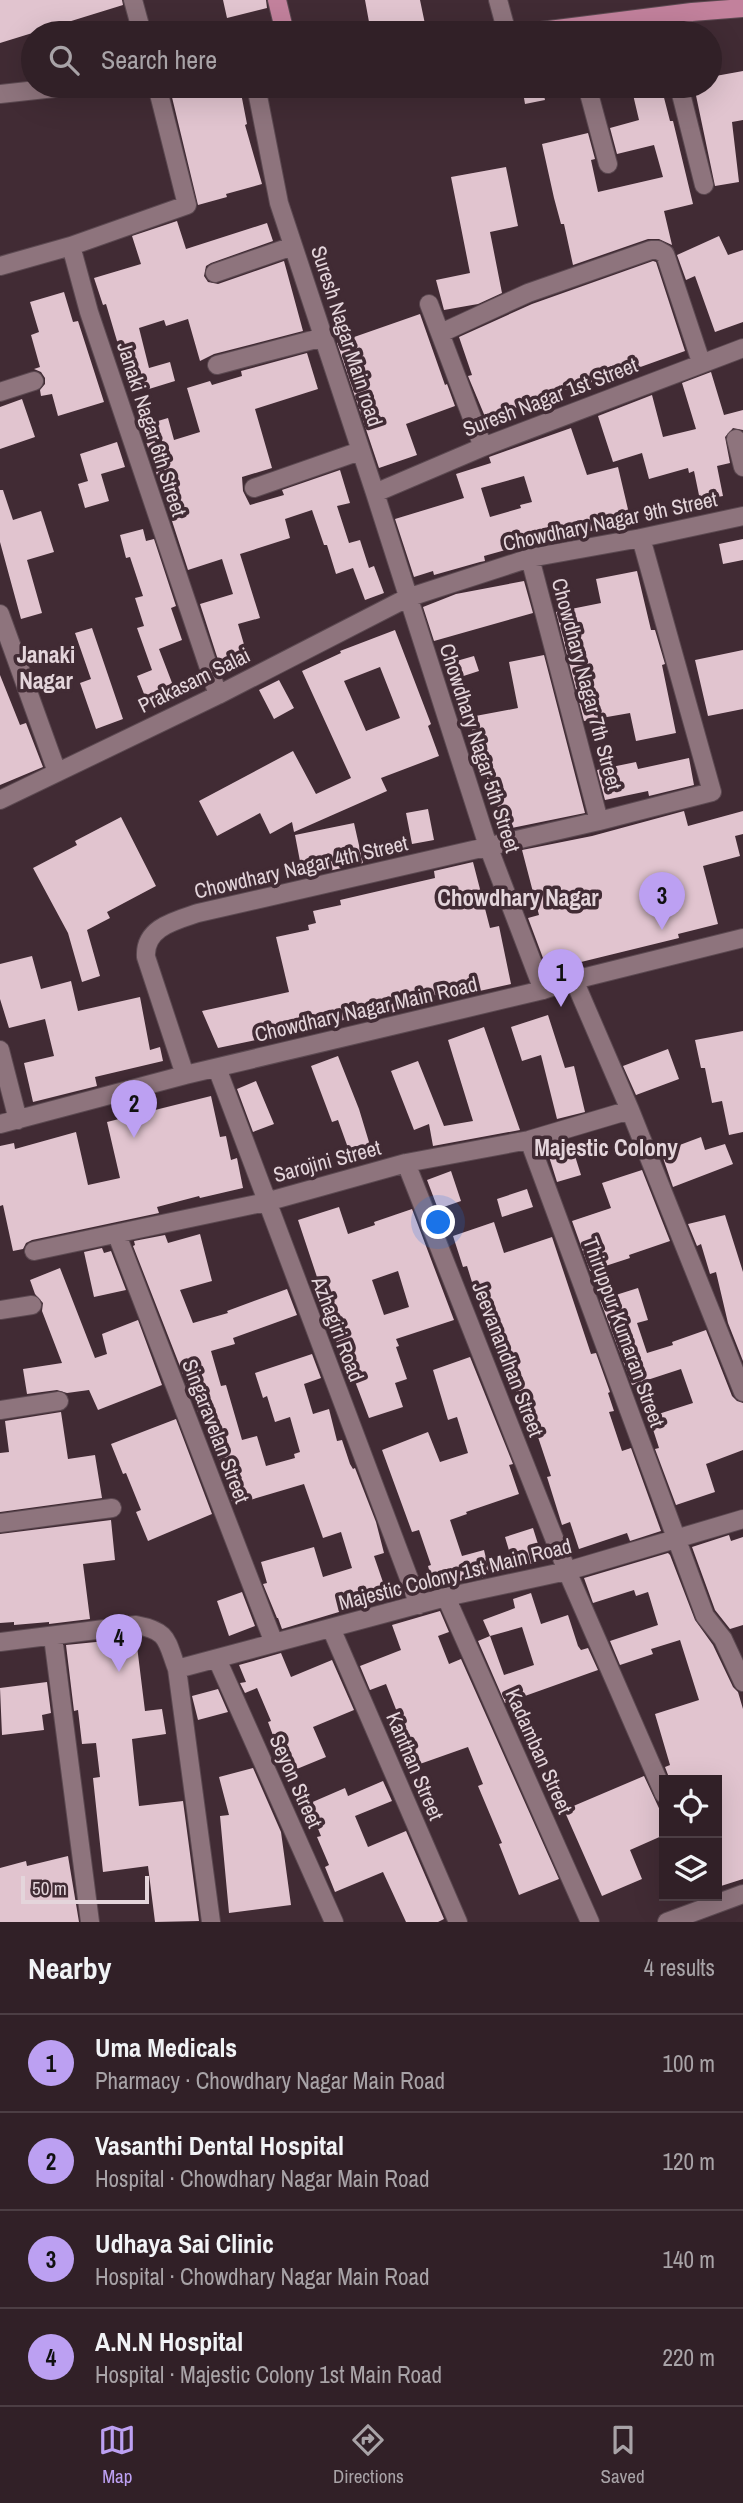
<!DOCTYPE html>
<meta charset="utf-8">
<style>
body{margin:0;font-family:"Archivo Narrow",sans-serif;background:#3d2d33;color:#f1f3f6}
.controls{position:absolute;right:21px;bottom:21px;display:grid;overflow:hidden;border-radius:0px;box-shadow:0 7px 28px #0002}
.controls button{width:63px;height:63px;display:grid;place-items:center;padding:0;border:0;border-bottom:2px solid #4c3e44;background:#312027;color:#f1f3f6;font:35px sans-serif}
.scale{position:absolute;left:21px;bottom:18px;width:128px;box-sizing:border-box;padding-left:7px;border:4px solid #e4d5db;border-top:0;font-size:19px;line-height:24px;white-space:nowrap;color:#e4d5db;-webkit-text-stroke:5px #412b34;paint-order:stroke}
.you{position:absolute;left:439px;top:1223px;width:24px;height:24px;margin:-18px;border:5px solid #fff;border-radius:50%;background:#1a73e8;box-shadow:0 0 0 10px #1a73e833}
.badge{display:grid;place-items:center;width:46px;height:46px;border-radius:50%;background:#bca0f2;color:#111;font-size:23px;font-weight:700}
.pin{position:absolute;translate:-50% -58px;filter:drop-shadow(0 2px 4px #0008)}
.pin::after{content:'';position:absolute;top:37px;width:24px;height:21px;background:inherit;clip-path:polygon(0 0,100% 0,50% 100%)}
.list{margin:0;padding:0;list-style:none}
h2{display:flex;justify-content:space-between;align-items:center;height:91px;margin:0;padding:0 28px;font-size:30px}
h2 small{font-size:23px;font-weight:400;color:#a8a3a7}
.list li{display:grid;grid-template-columns:46px 1fr auto;gap:21px;align-items:center;box-sizing:border-box;height:98px;padding:0 28px;border-top:2px solid #4c3e44}
.list b{display:block;font-size:26px;white-space:nowrap}
.list p{margin:0;font-size:23px;white-space:nowrap;color:#a8a3a7}
.list em{font-size:23px;font-style:normal;color:#a8a3a7}
.icon{flex:none;width:38px;height:38px;fill:none;stroke:currentColor;stroke-width:2;stroke-linecap:round;stroke-linejoin:round}
.map{position:relative;flex:none;width:743px;height:1922px;overflow:hidden}
.search{position:absolute;background:#312027;box-shadow:0 7px 28px #0002;left:21px;right:21px;top:21px;height:77px;display:flex;align-items:center;gap:18px;box-sizing:border-box;padding:0 24px;border-radius:38px;color:#a8a3a7;font-size:26px}
.sheet{height:483px;background:#312027}
nav{display:flex;justify-content:space-around;align-items:center;box-sizing:border-box;height:98px;border-top:2px solid #4c3e44;background:#312027;font-size:19px;color:#a8a3a7}
nav a{display:grid;justify-items:center;gap:4px}
nav .on{color:#bca0f2}
.map>svg:first-child{display:block}
.building{fill:#e1c4cf;fill-rule:evenodd}
.lines{fill:none;stroke-linecap:round;stroke-linejoin:round}
.minor-casing{stroke:#5c4951;stroke-width:20}
.major-casing{stroke:#5c4951;stroke-width:20}
.minor{stroke:#8e747d;stroke-width:18}
.major{stroke:#c2819c;stroke-width:18}
.labels{text-anchor:middle;dominant-baseline:central;stroke-width:7;stroke-linejoin:round;paint-order:stroke}
.street-label{font-size:21px;fill:#e4d5db;stroke:#412b34}
.neighbourhood-label{font-size:23px;font-weight:bold;fill:#e4d5db;stroke:#412b34}
</style>
<div class="map">
<svg width="743" height="1922" viewBox="0 0 743 1922">
<rect width="100%" height="100%" fill="#412b34"/>
<!-- building -->
<path class="building" d="M0,0H122L123,5L0,43Z
M223,0H266L267,8L227,18Z
M365,0H420L425,24L371,33Z
M743,71V120L732,122L739,182L715,186L694,86H710V77Z
M190,86H202L204,95L240,88L247,124L245,125L262,184L226,194L227,197L198,205L170,89Z
M522,86H542L545,100L525,104Z
M631,86H661L670,121H673L693,204L664,211L672,245L659,239H648L573,265L564,224H561L554,198L542,144L588,133L595,159L591,160L598,192L663,177L654,145L617,154L610,128L639,120Z
M506,167L518,226L490,232L502,293L478,304L444,310L436,280L470,273L451,177Z
M177,221L186,249L267,223L273,241L211,263L206,266L204,276L208,282L218,284L284,261L303,331L214,354L200,361L188,319L166,326L164,320L139,328L149,368L170,362L175,381L136,393L128,367L125,368L106,304L103,305L94,278L141,264L132,236Z
M719,236L728,255L743,250V322L715,332L695,276L686,280L677,255Z
M653,261L656,262L685,351L593,384L592,382L564,390L486,419L468,376L472,375L459,337L532,304Z
M64,292L73,322L78,321L104,402L58,416L52,394L41,396L40,390L45,384V378L41,372L34,369L40,367L31,335L39,332L30,302Z
M420,314L445,385L447,384L455,406L406,424L417,455L379,468L337,343Z
M307,353L318,389L255,409L272,468L242,477L243,491L250,505L284,495L282,490L340,470L350,503L337,506L349,543L360,540L369,568L374,566L384,593L365,600L353,568L336,574L327,545H324L312,510L285,519L290,538L240,554L260,618L238,624L248,658L220,666L200,604L233,594L222,559L188,570L141,426L168,418L174,440L200,432L187,388L210,381L212,385L242,376L241,371Z
M711,372L724,415L743,410V430L733,428L725,437L730,463L717,466L723,496L700,500L694,471L689,473L688,468L649,479L642,453L613,462L598,416L652,395L663,437L696,429L682,383Z
M22,399L35,437L0,449V407Z
M571,428L587,475L618,467L631,522L559,538L560,541L531,546L530,543L484,556L485,561L480,562L434,575L433,571L414,577L395,519L464,498L456,474L491,463L489,457ZM524,476L532,502L520,505L521,508L490,517L481,488Z
M117,442L125,467L101,474L109,501L85,508L78,484L88,481L80,454Z
M0,490H3L13,520L41,511L54,552L27,560L42,613L21,619L0,542Z
M143,529L146,541L154,539L176,606L171,608L182,640L159,649L174,688L146,699L137,676L152,670L137,628L144,626L135,598L143,596L130,557L126,558L120,535Z
M743,539V560L723,564L719,544Z
M637,571L651,630H655L665,664L662,665L676,733L636,741L630,713L584,721L556,612L601,603L596,579Z
M524,581L533,613L434,641L423,607L456,594Z
M92,628L123,719L96,729L80,683L91,679L75,633Z
M395,630L431,724L428,726L439,756L381,778L387,791L294,832L292,822L270,834L260,813L217,836L199,801L293,751L316,794L351,778L302,671L341,653L340,651ZM380,667L400,718L366,731L344,681Z
M743,650V709L708,716L695,660Z
M544,655L585,813L502,830L493,788L489,789L482,751L476,752L470,717L518,708L509,662Z
M474,656L479,671L451,680L446,664Z
M0,675L20,725L26,723L43,767L0,785Z
M279,680L294,708L274,719L259,690Z
M689,758L694,785L649,796L648,791L605,800L597,770L636,762L638,769Z
M428,809L434,840L412,844L406,813Z
M684,811L688,826L743,811V834L735,836L740,856L703,866L718,924L678,934L679,938L581,962L582,965L549,974L528,918L539,915L522,850L592,836Z
M121,817L156,886L107,912L110,918L87,930L100,976L82,982L68,933L33,868L77,845L75,841Z
M354,823L363,863L303,877L295,835Z
M473,862L490,928L499,926L511,984L475,992V989L437,997L436,995L397,1005L399,1011L368,1018L367,1014L332,1023L333,1025L315,1029L314,1026L298,1029L297,1027L289,1029L288,1027L255,1034L256,1040L218,1048L202,1011L289,992L276,937L309,930L308,925L316,923L313,911L341,905L340,900L435,878L434,871Z
M32,956L41,989L71,981L78,1011L140,997L150,1050L160,1047L163,1061L95,1077L97,1086L33,1102L24,1063L54,1056L45,1019L9,1028L0,999V964Z
M548,1015L565,1068L574,1066L585,1112L557,1119L541,1055L522,1061L511,1027Z
M484,1027L520,1130L433,1146L429,1124L414,1130L391,1071L418,1061L444,1126L473,1121L448,1040Z
M743,1031V1132L729,1135L722,1101L712,1103L705,1068H701L695,1040Z
M668,1049L679,1079L636,1095L623,1066Z
M338,1056L359,1109L372,1152L352,1159L338,1120L332,1122L311,1066Z
M256,1081L274,1124L253,1132L237,1089Z
M211,1096L220,1137L226,1136L231,1160L237,1158L243,1188L200,1198L199,1196L157,1207L159,1213L32,1240L26,1243L23,1249L13,1251L3,1205L0,1206V1146L14,1143L15,1149L76,1132L88,1185L120,1178L107,1122Z
M701,1137L705,1150L725,1144L733,1164L673,1187L661,1152Z
M570,1140L581,1175L557,1182L546,1147Z
M642,1170L670,1241L629,1255L630,1258L590,1271L572,1221L611,1208L602,1183Z
M451,1171L461,1201L438,1209L427,1180Z
M527,1189L533,1207L502,1217L497,1199Z
M339,1207L348,1234L375,1225L374,1222L412,1209L454,1320L396,1339L399,1346L396,1347L407,1379L395,1383L403,1407L369,1418L348,1363L343,1364L316,1274L298,1220ZM398,1271L409,1307L384,1315L372,1280Z
M725,1215L743,1272V1361L728,1323L716,1272L710,1274L701,1244L697,1246L688,1224Z
M494,1222L504,1253L552,1237L591,1354L596,1353L610,1392L608,1393L614,1411L609,1412L622,1451L631,1448L661,1531L630,1541L627,1533L579,1549L570,1522L562,1525L547,1477L551,1476L538,1437L531,1439L493,1316L489,1317L481,1293L476,1295L467,1266L463,1267L453,1236Z
M200,1234L212,1281L180,1290L193,1323L228,1313L227,1311L287,1289L297,1315L233,1338L235,1344L211,1351L221,1386L226,1385L242,1440L257,1436L266,1466L295,1458L294,1454L300,1452L290,1417L275,1422L267,1396L263,1398L255,1373L312,1354L321,1378L304,1384L313,1414L329,1409L337,1441L342,1440L350,1464L353,1469L355,1468L376,1522L384,1553L374,1556L386,1591L357,1600L359,1606L282,1629L278,1618H277L263,1584L267,1583L261,1562L314,1547L323,1577L352,1568L341,1532L323,1538L304,1484L233,1505L206,1413L199,1415L133,1246L135,1245L134,1241L165,1235L168,1243Z
M102,1248L104,1253L111,1251L126,1290L94,1297L84,1252Z
M60,1268L95,1358L107,1354L102,1334L138,1320L162,1385L98,1410L89,1390L67,1393L57,1390L27,1394L23,1369L62,1363L42,1311L43,1303L35,1294L30,1280Z
M638,1288L648,1320L637,1323L647,1353L673,1345L672,1342L706,1330L732,1396L737,1401L743,1403V1450L706,1464L715,1492L676,1505L655,1449L659,1448L649,1417L693,1403L681,1369L632,1385L600,1300Z
M470,1357L513,1464L509,1465L519,1494L466,1512L467,1514L450,1520L462,1556L484,1550L489,1571L486,1572L487,1577L470,1580V1578L434,1588L428,1566L431,1565L419,1530L412,1532L382,1450L428,1432L440,1462L468,1453L457,1417L448,1420L433,1370Z
M61,1412L68,1459L95,1455L102,1498L0,1512V1453L9,1452L5,1421Z
M176,1419L212,1514L148,1541L136,1512L141,1510L126,1473L123,1474L111,1444Z
M111,1520L115,1560L83,1564L90,1619L49,1624V1622L14,1625V1622L0,1623V1534Z
M533,1528L543,1560L530,1564L528,1558L521,1560L518,1554L511,1557L505,1537Z
M729,1535L731,1541L743,1537V1625L730,1629L715,1610L692,1547Z
M668,1553L670,1555L695,1620L713,1645L733,1687L738,1692L743,1709V1879L721,1886L717,1872V1780H670L665,1767L670,1765L655,1714L699,1700L680,1640L651,1649L653,1654L620,1665L610,1641L658,1625L648,1592L636,1596L634,1590L593,1603L584,1578Z
M242,1592L255,1626L229,1636L217,1601Z
M531,1593L541,1624L568,1615L578,1646L581,1650L588,1648L598,1670L505,1703L478,1641L490,1636L483,1620L515,1608L513,1599ZM522,1627L534,1665L504,1675L490,1636Z
M440,1611L449,1632L438,1636L449,1664L461,1659L559,1879L519,1895L499,1844L502,1843L478,1786L483,1784L468,1747L417,1765L407,1739L403,1740L394,1713L397,1712L386,1684L370,1690L360,1666L401,1650L392,1625Z
M136,1638L145,1711L162,1709L166,1734L132,1739L139,1806L183,1801L199,1921L155,1922L148,1866L103,1872L93,1778L100,1777L96,1743L82,1744L78,1710L74,1711L66,1645Z
M281,1653L291,1677L332,1660L354,1710L313,1727L326,1757L287,1773L268,1722L271,1721L257,1688L245,1693L240,1683L246,1682L239,1665Z
M47,1682L51,1713L42,1715L44,1730L2,1735L0,1688Z
M218,1689L228,1712L198,1720L192,1696Z
M253,1768L281,1832L291,1905L229,1913L220,1816L229,1815L219,1777Z
M644,1776L664,1819V1835L630,1850L642,1879L602,1896L564,1810Z
M383,1781L392,1801L355,1816L368,1847L406,1831L444,1919L438,1922H406L383,1872L335,1892L325,1867L329,1865L317,1837L321,1836L308,1804L345,1788L348,1796Z
M68,1856L79,1922H0V1868L26,1861L27,1866Z"/>
<g class="lines">
<!-- minor casing -->
<g class="minor-casing">
<path id="minor" d="M133,0L142,33
M498,0L507,33
M661,17L665,33
M256,86L279,203L375,493L488,846L543,990
M587,86L608,164
M679,86L704,185
M0,94L73,86
M71,246L187,205L157,86
M0,266L71,246L89,312L218,695
M215,273L293,246
M429,304L483,447
M441,333L528,293L651,250H658L665,254L701,362
M217,365L324,337
M0,392L34,381
M736,439L743,467
M254,488L360,451
M375,493L483,447L743,348
M530,558L599,821
M0,614L57,772
M0,800L218,695L407,598L530,558L641,538L743,516
M574,980L630,1110L743,1392
M0,1050L18,1120
M217,1068L419,1605
M185,1075L146,957C144,928 174,921 198,913L599,821L712,792L641,538
M0,1124L185,1075L543,990L574,980L743,938
M529,1140L705,1616L723,1639L743,1682
M406,1163L567,1571L664,1794
M117,1235L274,1643
M34,1251L266,1202L406,1163L529,1140L630,1110
M0,1310L32,1305
M0,1410L59,1401
M0,1523L112,1508
M446,1597L590,1922
M331,1628L458,1922
M53,1637L90,1922
M0,1642L136,1625C169,1631 166,1640 177,1669L211,1922
M217,1659L334,1922
M177,1669L446,1597L567,1571L743,1519
M667,1922L743,1894"/>
</g>
<!-- major casing -->
<g class="major-casing">
<path id="major" d="M277,0L285,33
M525,33L692,12L743,8"/>
</g>
<!-- minor -->
<use href="#minor" class="minor"/>
<!-- major -->
<use href="#major" class="major"/>
</g>
<g class="labels">
<!-- street labels -->
<g class="street-label">
<text transform="translate(347 336) rotate(72)">Suresh Nagar Main road</text>
<text transform="translate(550 397) rotate(-21)">Suresh Nagar 1st Street</text>
<text transform="translate(152 429) rotate(72)">Janaki Nagar 6th Street</text>
<text transform="translate(610 521) rotate(-12)">Chowdhary Nagar 9th Street</text>
<text transform="translate(194 680) rotate(-26)">Prakasam Salai</text>
<text transform="translate(587 684) rotate(75)">Chowdhary Nagar 7th Street</text>
<text transform="translate(480 748) rotate(72)">Chowdhary Nagar 5th Street</text>
<text transform="translate(301 867) rotate(-13)">Chowdhary Nagar 4th Street</text>
<text transform="translate(366 1009) rotate(-13)">Chowdhary Nagar Main Road</text>
<text transform="translate(327 1161) rotate(-15)">Sarojini Street</text>
<text transform="translate(338 1329) rotate(69)">Azhagiri Road</text>
<text transform="translate(624 1332) rotate(70)">Thiruppur Kumaran Street</text>
<text transform="translate(508 1359) rotate(69)">Jeevanandhan Street</text>
<text transform="translate(216 1431) rotate(69)">Singaravelan Street</text>
<text transform="translate(455 1574) rotate(-14)">Majestic Colony 1st Main Road</text>
<text transform="translate(539 1751) rotate(66)">Kadamban Street</text>
<text transform="translate(415 1766) rotate(67)">Kanthan Street</text>
<text transform="translate(296 1781) rotate(66)">Seyon Street</text>
</g>
<!-- neighbourhood labels -->
<g class="neighbourhood-label">
<text x="46" y="654">Janaki<tspan x="46" dy="26">Nagar</tspan></text>
<text x="518" y="897">Chowdhary Nagar</text>
<text x="606" y="1147">Majestic Colony</text>
</g>
</g>
</svg>
<div class="controls">
<button><svg class="icon" aria-label="locate" viewBox="0 0 24 24"><circle cx="12" cy="12" r="6"/><path d="M12 2v4M12 18v4M2 12h4M18 12h4"/></svg></button>
<button><svg class="icon" aria-label="layers" viewBox="0 0 24 24"><path d="M12 4l9 5-9 5-9-5zM3 14l9 5 9-5"/></svg></button>
</div>
<div class="scale">50 m</div>
<div class="you"></div>
<div class="pin badge" style="left:561px;top:1007px">1</div>
<div class="pin badge" style="left:134px;top:1138px">2</div>
<div class="pin badge" style="left:662px;top:930px">3</div>
<div class="pin badge" style="left:119px;top:1672px">4</div>
<div class="search"><svg class="icon" aria-label="search" viewBox="0 0 24 24"><circle cx="10" cy="10" r="6"/><path d="M15 15l6 6"/></svg>Search here</div>
</div>
<section class="sheet">
<h2>Nearby<small>4 results</small></h2>
<ul class="list">
<li><span class="badge">1</span><div><b>Uma Medicals</b><p>Pharmacy · Chowdhary Nagar Main Road</p></div><em>100 m</em></li>
<li><span class="badge">2</span><div><b>Vasanthi Dental Hospital</b><p>Hospital · Chowdhary Nagar Main Road</p></div><em>120 m</em></li>
<li><span class="badge">3</span><div><b>Udhaya Sai Clinic</b><p>Hospital · Chowdhary Nagar Main Road</p></div><em>140 m</em></li>
<li><span class="badge">4</span><div><b>A.N.N Hospital</b><p>Hospital · Majestic Colony 1st Main Road</p></div><em>220 m</em></li>
</ul>
</section>
<nav>
<a class="on"><svg class="icon" aria-label="map" viewBox="0 0 24 24"><path d="M3 6l6-2 6 2 6-2v14l-6 2-6-2-6 2zM9 4v14M15 6v14"/></svg>Map</a>
<a><svg class="icon" aria-label="directions" viewBox="0 0 24 24"><path d="M12 3l9 9-9 9-9-9zM9 14v-3h6M13 9l2 2-2 2"/></svg>Directions</a>
<a><svg class="icon" aria-label="saved" viewBox="0 0 24 24"><path d="M7 4h10v16l-5-4-5 4z"/></svg>Saved</a>
</nav>
